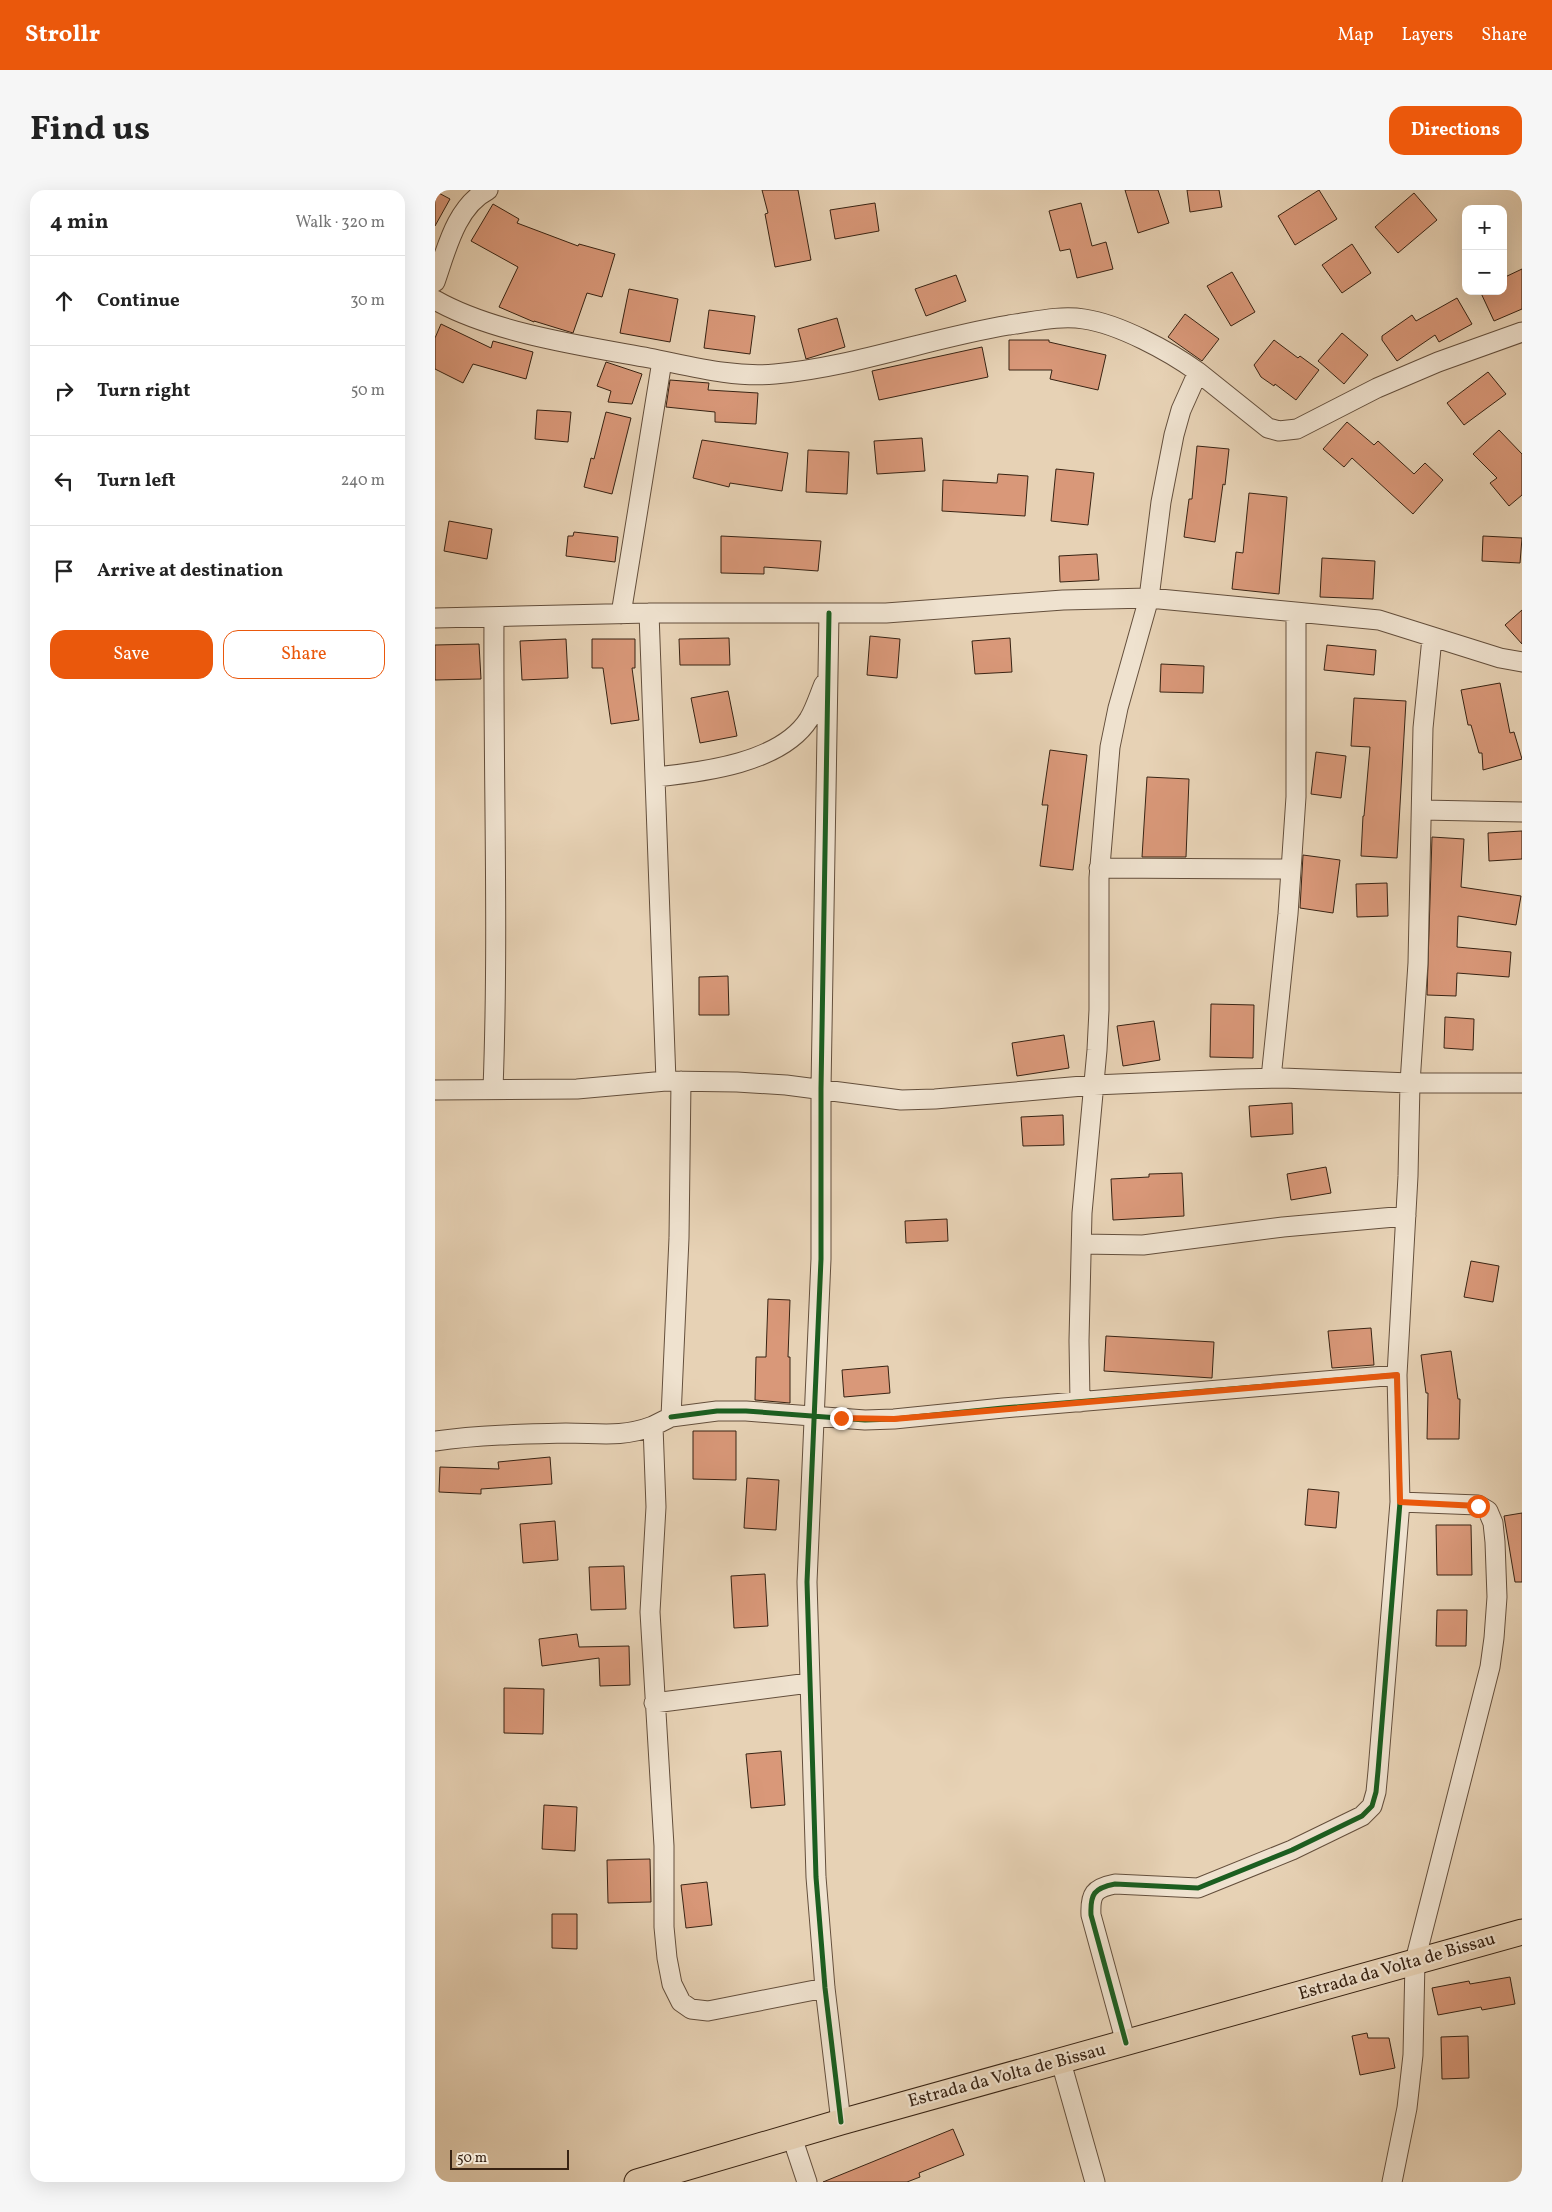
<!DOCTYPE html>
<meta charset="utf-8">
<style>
body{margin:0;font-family:Vollkorn,serif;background:#f6f6f6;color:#222}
.controls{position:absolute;right:15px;top:15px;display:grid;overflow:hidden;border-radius:10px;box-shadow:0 5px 20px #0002}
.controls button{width:45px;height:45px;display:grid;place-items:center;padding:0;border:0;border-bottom:1px solid #e0e0e0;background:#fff;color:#222;font:25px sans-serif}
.scale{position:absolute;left:15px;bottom:12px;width:119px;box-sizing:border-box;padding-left:5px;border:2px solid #382313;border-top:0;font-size:14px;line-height:18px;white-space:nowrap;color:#382313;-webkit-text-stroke:4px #efe2cf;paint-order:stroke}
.stop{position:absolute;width:15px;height:15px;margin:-11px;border:4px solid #ea580c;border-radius:50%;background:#fff}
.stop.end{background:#ea580c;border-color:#fff;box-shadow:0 1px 5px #0008}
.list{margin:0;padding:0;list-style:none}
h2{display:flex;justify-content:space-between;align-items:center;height:65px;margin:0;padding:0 20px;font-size:21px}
h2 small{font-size:16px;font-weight:400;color:#767676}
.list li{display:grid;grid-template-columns:32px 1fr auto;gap:15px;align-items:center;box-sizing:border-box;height:90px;padding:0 20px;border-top:1px solid #e0e0e0}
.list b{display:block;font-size:19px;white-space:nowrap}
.list em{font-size:16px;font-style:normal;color:#767676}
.actions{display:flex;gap:10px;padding:15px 20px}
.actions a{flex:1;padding:11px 0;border:1px solid #ea580c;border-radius:15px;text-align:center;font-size:18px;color:#ea580c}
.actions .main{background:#ea580c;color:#fff}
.icon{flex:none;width:28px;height:28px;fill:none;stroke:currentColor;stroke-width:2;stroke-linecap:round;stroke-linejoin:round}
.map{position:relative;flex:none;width:1087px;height:1992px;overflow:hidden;border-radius:15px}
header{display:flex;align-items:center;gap:30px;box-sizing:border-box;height:70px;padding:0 25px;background:#ea580c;color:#fff}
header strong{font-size:24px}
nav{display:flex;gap:28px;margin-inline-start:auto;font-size:18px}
.intro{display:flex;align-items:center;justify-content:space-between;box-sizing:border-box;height:120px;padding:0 30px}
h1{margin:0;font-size:35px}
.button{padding:12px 22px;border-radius:15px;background:#ea580c;color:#fff;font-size:18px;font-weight:700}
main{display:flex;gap:30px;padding:0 30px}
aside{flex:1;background:#fff;border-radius:15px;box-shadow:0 5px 20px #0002}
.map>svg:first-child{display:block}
.building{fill:#d99879;stroke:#382313}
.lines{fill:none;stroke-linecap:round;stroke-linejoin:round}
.minor-casing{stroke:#644f3c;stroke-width:21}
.major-casing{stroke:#382313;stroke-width:27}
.minor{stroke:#efe2cf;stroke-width:19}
.major{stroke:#e7d2b5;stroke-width:25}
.cycleway-casing{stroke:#efe2cf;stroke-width:8}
.cycleway{stroke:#1b5e20;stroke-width:5}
.route{stroke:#ea580c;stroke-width:6}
.labels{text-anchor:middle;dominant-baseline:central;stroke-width:4.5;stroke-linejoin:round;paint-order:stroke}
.street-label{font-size:18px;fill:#382313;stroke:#efe2cf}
</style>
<header>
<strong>Strollr</strong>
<nav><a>Map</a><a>Layers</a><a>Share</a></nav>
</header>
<div class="intro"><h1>Find us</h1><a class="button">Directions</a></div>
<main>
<aside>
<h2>4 min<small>Walk · 320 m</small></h2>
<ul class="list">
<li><svg class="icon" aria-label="ahead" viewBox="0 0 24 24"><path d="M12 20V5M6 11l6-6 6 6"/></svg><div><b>Continue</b></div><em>30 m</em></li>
<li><svg class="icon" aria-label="right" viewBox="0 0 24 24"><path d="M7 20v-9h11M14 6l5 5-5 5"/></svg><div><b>Turn right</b></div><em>50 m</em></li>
<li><svg class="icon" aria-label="left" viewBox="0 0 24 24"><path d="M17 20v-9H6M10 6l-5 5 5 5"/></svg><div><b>Turn left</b></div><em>240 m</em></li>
<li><svg class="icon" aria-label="arrive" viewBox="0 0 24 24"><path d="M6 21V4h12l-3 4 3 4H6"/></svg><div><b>Arrive at destination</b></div></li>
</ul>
<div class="actions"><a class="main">Save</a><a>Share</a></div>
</aside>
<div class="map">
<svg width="1087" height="1992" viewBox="0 0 1087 1992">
<rect width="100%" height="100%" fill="#e7d2b5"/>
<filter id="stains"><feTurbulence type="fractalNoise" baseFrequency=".004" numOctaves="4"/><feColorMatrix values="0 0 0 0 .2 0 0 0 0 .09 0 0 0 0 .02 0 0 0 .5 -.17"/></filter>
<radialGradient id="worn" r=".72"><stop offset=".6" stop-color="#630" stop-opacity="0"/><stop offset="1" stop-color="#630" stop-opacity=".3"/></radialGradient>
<!-- building -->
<path class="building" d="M327,0H363L376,70L340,77L330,24L333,23Z
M690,0H723L734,33L703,43Z
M752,0H784L787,17L755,22Z
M884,0L902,29L860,55L843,26Z
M0,1L15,9L0,36Z
M979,3L1002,30L963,63L940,37Z
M440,13L444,41L400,49L395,20Z
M646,13L657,56L671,52L678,79L642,88L635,59L625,61L614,21Z
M58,14L84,29L82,33L143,56L144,54L180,64L167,107L152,103L138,143L99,131V132L64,117L83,77L36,51Z
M917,54L936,83L907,103L887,75Z
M1087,79V119L1059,131L1045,101H1068V88Z
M797,82L820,122L796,136L772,96Z
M521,85L531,111L491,126L480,99Z
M194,99L243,109L235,152L185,143Z
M1022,108L1037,134L1004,152L1000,145L962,171L947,150V146L977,125L981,131Z
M274,120L320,126L315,164L269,158Z
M750,124L784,149L767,171L733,147Z
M402,128L410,157L371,169L363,139Z
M6,134L56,158L58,151L98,162L91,189L38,174L28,193L0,179V148Z
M907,143L933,165L909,194L883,171Z
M574,150H614V152L671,165L663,200L615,189L617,180H574Z
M839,150L863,168L865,166L884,180L861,210L840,194L839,196L826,187L819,175Z
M547,157L553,187L444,210L437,181Z
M171,172L207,184L197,214L173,212L176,201L162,196Z
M1053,182L1071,204L1029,235L1012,213Z
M235,190L274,193L273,200L323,203L321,234L280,232V222L231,217Z
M102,220L136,222L133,252L100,249Z
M171,222L196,228L177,304L149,297L156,268L159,269Z
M912,232L939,255L943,251L979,284L990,273L1008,290L978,324L917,268L909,277L888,259Z
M1064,240L1087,264V305L1074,316L1055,293L1062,288L1038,264Z
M487,248L490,281L442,284L439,251Z
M267,250L353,263L347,301L295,293L294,297L258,288Z
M762,256L794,259L790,295L788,294L780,352L749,347L754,309H757Z
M373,260L414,262L412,304L371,302Z
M621,279L659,283L653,335L616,331Z
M563,284L593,286L590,326L507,321L508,290L562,293Z
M814,303L852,307L844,404L797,399L801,362L808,363Z
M14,331L57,339L52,369L9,361Z
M139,342L183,347L180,372L131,366L133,346H138Z
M286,346L386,351L383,381L329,377V384L286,383Z
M1048,346L1087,348L1085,373L1047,371Z
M662,364L664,390L625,392L624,366Z
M887,368L940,371L938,409L885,407Z
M1087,420V454L1070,435Z
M435,446L465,449L462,488L432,485Z
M294,448L295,475H245L244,449Z
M575,448L577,482L540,484L537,451Z
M131,449L133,488L87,490L85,451Z
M157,449H200V478H197L204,530L176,534L168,478H157Z
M44,454L46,489L0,490V455Z
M892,455L941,460L939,485L889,480Z
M726,474L769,476L768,503L725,502Z
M1065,493L1075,543L1079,542L1087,569L1048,580L1047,563H1044L1036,535H1033L1026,500Z
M293,501L302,546L265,553L256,508Z
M919,508L971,511L962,668L926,666L928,626H929L935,557L916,556Z
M615,560L652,565L638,680L605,676L613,615H607Z
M881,562L911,566L906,608L876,604Z
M712,587L754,589L751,667H707Z
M1087,641V669L1054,671L1053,643Z
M997,647L1029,649L1026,697L1086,706L1081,735L1023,726L1022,757L1076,762L1074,787L1022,783L1021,806L992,805Z
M868,665L905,670L898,723L865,718Z
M952,693L953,726L922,727L921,694Z
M293,786L294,825H264V787Z
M776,814L819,815L818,868L775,867Z
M1010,827L1039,829L1038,860L1009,858Z
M719,831L725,870L688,876L682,836Z
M629,845L634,878L582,886L577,853Z
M857,913L858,944L816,947L814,916Z
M628,925L629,955L588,956L586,927Z
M891,977L896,1003L856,1010L852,984Z
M747,983L749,1026L678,1030L676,989L714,987V984Z
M512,1029L513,1051L471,1053L470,1031Z
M1036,1071L1064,1076L1058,1112L1029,1107Z
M333,1109L355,1110L353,1167H355V1213L320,1210L321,1167H331Z
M936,1138L939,1175L897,1178L893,1141Z
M671,1146L779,1152L777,1188L669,1181Z
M1016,1161L1023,1209H1025L1024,1249H992L993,1203H991L986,1165Z
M453,1176L455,1203L409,1207L407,1180Z
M258,1241H301V1290L258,1289Z
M115,1267L117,1294L46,1299V1304L4,1302L5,1277L64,1279L63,1272Z
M312,1288L344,1290L341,1340L309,1338Z
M873,1299L904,1302L901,1338L870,1335Z
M1087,1323V1392H1080L1069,1326Z
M120,1331L123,1370L88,1373L85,1334Z
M1001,1335H1036L1037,1385H1002Z
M189,1376L191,1419L156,1420L154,1377Z
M330,1384L333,1436L299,1438L296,1386Z
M1002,1420H1032L1031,1456H1001Z
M142,1444L144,1457L194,1456L195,1495L165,1496L164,1468L107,1476L104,1449Z
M69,1498L109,1499L108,1544L69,1543Z
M346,1561L350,1615L316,1618L311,1564Z
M109,1615L142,1617L140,1661L107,1659Z
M215,1669L216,1712L173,1713L172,1670Z
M272,1692L277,1735L251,1738L246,1695Z
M117,1724H142V1759L117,1758Z
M1075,1787L1080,1814L1047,1820L1046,1817L1003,1825L997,1798L1034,1791L1035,1794Z
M932,1843L933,1848H954L960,1878L925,1885L917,1846Z
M1033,1846L1034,1888L1007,1889L1006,1847Z
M518,1939L529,1965L484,1983L485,1987L472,1992H388Z"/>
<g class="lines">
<!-- minor casing -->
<g class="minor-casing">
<path id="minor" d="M0,92C11,61 21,16 53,0
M0,110C58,143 148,156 214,168C255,176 298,188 340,184C419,177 495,148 574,135C598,132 624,125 649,129C684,134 734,161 763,182
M214,423L231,891
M394,423L386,899V1069L372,1392L381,1687L390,1798L406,1932
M186,424L227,171
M0,428L214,423H451L628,410L714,408L944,430L1065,468L1087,472
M221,587C268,582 346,573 374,529C380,519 384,506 389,494
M987,620L1087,622
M664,678L856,679
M836,888L853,724L861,607V422
M246,891L244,1048L236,1227L218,1236L221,1317L215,1422L229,1656V1737L232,1768L237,1794L246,1812L256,1819L273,1821L390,1798
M58,899C64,741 58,584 59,427
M0,900L142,899L231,891L302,892L351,895L466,910L500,909L659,895L801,889L847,888L975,893H1087
M647,1054L708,1055L848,1037L971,1026
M962,1185L973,986L975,893L983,773L988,538L997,448
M645,1212L644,1151L647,1023L662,860L664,820V688L675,557L683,518L714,408L726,312L739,245L746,220L763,182L833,238L844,241L862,239L942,198L1003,172L1087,142
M236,1227L282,1221H311L430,1230L459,1229L568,1218L962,1185L965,1312L943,1581L941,1602L937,1616L927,1626L857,1660L763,1698L680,1694C659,1698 655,1704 656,1725L691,1853
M0,1251C43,1245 87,1244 131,1243C164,1243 186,1248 218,1236
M219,1513L374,1493
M626,1872L660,1992
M357,1947L372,1992
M957,1992L972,1918L978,1865L980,1771L1055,1477L1059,1448L1062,1407L1060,1352L1058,1333L1053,1321L1043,1315L965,1312"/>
</g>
<!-- major casing -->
<g class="major-casing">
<path id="major" d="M202,1992L406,1932L1087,1742"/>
</g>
<!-- minor -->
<use href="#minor" class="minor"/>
<!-- major -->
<use href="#major" class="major"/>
<!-- cycleway casing -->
<g class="cycleway-casing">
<path id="cycleway" d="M394,423L386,899V1069L372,1392L381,1687L390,1798L406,1932
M236,1227L282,1221H311L430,1230L459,1229L568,1218L962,1185L965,1312L943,1581L941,1602L937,1616L927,1626L857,1660L763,1698L680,1694C659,1698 655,1704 656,1725L691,1853"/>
</g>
<!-- cycleway -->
<use href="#cycleway" class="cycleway"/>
</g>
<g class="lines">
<!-- route -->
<path class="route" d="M406,1228L459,1229L962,1185L965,1312L1043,1316"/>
</g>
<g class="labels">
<!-- street labels -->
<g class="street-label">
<text transform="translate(962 1777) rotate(-16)">Estrada da Volta de Bissau</text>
<text transform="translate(572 1886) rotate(-15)">Estrada da Volta de Bissau</text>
</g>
</g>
<rect width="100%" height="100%" filter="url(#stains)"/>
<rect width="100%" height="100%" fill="url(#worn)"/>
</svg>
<div class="controls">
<button>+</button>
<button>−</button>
</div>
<div class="scale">50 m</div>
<div class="stop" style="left:1043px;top:1316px"></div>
<div class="stop end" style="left:406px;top:1228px"></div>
</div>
</main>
